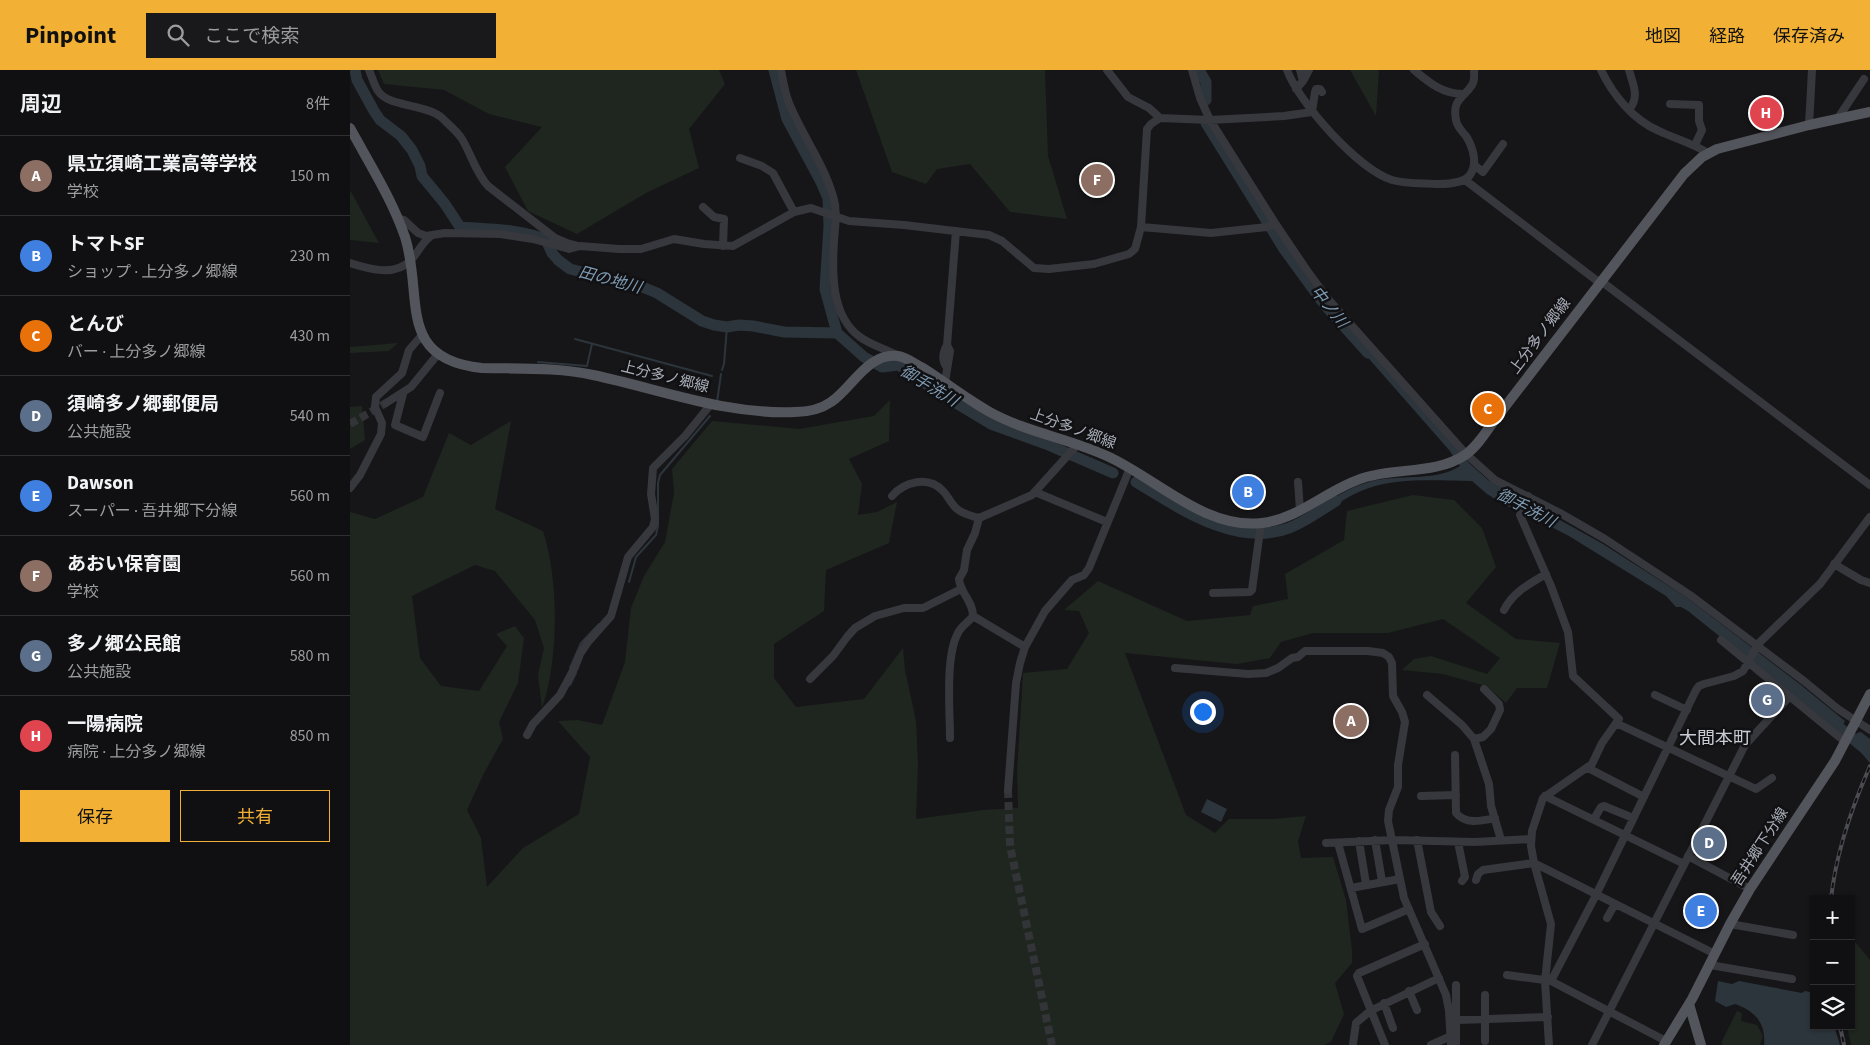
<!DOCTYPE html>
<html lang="ja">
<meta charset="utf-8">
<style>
body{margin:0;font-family:"Source Sans 3","Noto Sans JP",sans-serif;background:#19191b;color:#f1f3f6}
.controls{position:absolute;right:15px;bottom:15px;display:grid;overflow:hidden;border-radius:0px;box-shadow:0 1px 4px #0004}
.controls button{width:45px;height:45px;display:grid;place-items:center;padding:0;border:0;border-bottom:1px solid #303032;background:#101012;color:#f1f3f6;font:25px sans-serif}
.you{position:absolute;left:852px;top:641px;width:18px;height:18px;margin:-12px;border:4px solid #fff;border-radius:50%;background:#1a73e8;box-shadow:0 0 0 8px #1a73e833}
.badge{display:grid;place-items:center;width:32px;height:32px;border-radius:50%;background:#f2b134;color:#fff;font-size:16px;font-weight:700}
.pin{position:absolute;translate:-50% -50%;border:2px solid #fff;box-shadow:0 1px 5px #0006}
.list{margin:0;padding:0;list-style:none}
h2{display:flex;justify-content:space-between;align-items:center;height:65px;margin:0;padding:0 20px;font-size:21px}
h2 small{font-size:16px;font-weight:400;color:#9c9d9f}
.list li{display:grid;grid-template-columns:32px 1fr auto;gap:15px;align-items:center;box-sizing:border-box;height:80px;padding:0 20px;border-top:1px solid #303032}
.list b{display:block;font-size:19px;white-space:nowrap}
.list p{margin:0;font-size:16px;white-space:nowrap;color:#9c9d9f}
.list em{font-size:16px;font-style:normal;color:#9c9d9f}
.actions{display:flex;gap:10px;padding:15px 20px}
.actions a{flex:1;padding:11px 0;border:1px solid #f2b134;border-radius:0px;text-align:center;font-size:18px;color:#f2b134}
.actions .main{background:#f2b134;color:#111}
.icon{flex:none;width:28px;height:28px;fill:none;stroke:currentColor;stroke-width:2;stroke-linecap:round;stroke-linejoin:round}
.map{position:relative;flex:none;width:1520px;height:975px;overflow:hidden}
header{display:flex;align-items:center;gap:30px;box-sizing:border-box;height:70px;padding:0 25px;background:#f2b134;color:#111}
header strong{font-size:24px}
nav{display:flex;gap:28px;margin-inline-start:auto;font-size:18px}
.search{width:350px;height:45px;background:#19191b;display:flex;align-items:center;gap:12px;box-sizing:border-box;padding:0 18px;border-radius:0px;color:#9c9d9f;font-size:19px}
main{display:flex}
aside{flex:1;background:#101012}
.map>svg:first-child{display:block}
.green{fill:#1e261f}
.water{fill:#2c353c}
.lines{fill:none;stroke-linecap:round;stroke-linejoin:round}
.stream{stroke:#2c353c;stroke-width:2}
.river{stroke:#2c353c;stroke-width:11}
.minor-tunnel{stroke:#333438;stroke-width:8;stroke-dasharray:8 4;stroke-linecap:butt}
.minor{stroke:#37383d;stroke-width:8}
.major{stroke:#53555c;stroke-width:10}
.rail-casing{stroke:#4a4c52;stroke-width:4}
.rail{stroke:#111113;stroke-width:2;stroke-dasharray:5.5;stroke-linecap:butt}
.labels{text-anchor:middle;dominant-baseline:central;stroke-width:5;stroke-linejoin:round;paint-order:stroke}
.street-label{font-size:15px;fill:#a8adb8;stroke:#111113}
.water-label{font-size:16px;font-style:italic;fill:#7f9bb3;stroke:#111113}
.quarter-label{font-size:18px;fill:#c9ccd4;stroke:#111113}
</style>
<header>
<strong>Pinpoint</strong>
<div class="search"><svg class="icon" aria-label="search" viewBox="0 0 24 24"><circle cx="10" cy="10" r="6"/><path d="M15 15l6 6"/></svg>ここで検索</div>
<nav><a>地図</a><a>経路</a><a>保存済み</a></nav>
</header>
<main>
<aside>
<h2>周辺<small>8件</small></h2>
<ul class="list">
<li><span class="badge" style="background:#8d6e63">A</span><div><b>県立須崎工業高等学校</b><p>学校</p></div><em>150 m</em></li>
<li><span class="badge" style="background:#3f7fe0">B</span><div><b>トマトSF</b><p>ショップ · 上分多ノ郷線</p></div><em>230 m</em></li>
<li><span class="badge" style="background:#e8710a">C</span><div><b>とんび</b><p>バー · 上分多ノ郷線</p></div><em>430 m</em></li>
<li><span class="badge" style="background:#5c6f8a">D</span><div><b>須崎多ノ郷郵便局</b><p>公共施設</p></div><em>540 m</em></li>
<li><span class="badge" style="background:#3f7fe0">E</span><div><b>Dawson</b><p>スーパー · 吾井郷下分線</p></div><em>560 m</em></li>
<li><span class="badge" style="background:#8d6e63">F</span><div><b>あおい保育園</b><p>学校</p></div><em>560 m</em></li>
<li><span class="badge" style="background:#5c6f8a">G</span><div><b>多ノ郷公民館</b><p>公共施設</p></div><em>580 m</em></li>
<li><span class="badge" style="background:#e0444e">H</span><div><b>一陽病院</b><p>病院 · 上分多ノ郷線</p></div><em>850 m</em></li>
</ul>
<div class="actions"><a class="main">保存</a><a>共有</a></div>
</aside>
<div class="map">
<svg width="1520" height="975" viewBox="0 0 1520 975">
<rect width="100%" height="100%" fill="#161618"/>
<!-- green -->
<path class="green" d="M28,0H369L375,14L339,59L349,98L296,123L227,164L178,141L155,97L192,57L139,44L94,20L34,14Z
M506,0H695L698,86L717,149L660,142L620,94L587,99L576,114L542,102Z
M1000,0H1029L1026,46Z
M0,120L29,173L0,170Z
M48,273L39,281L0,283V277Z
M540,330L539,371L499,389L512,414L508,445L527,442L547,432L539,473L476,500L474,541L424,574V608L446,637L514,629L553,578L555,600L566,651L568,694L566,749L633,740L668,738L667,703L673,603L717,599L739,563L729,541L714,540L748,511L837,551L900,545L903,536L938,529L935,504L994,470L997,441L1063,425L1104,430L1132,458L1146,497L1116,533L1166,569L1210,573L1197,618H1167L1156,633L1136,616L1093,604L1052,600L1064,589L1081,586L1137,604L1150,588L1093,549L1038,563H963L931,572L920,588L887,594L775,583L836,745L865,763L879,749H924L956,746L948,771L951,788L983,787L996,830L1002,880V893L985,913L994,944L981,972L974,975H0V442L25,449L73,427L99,363L121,375L161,351L145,439L193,461C209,510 209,589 192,638L188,605L194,578L185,550L145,501L125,495L62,526L70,588L91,616L129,621L157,576L146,564L165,556L174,568L168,613L149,652L153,669L133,705L117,740L131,768L137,817L173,778L229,744L240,687L208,651L228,650L252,655L275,592L281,538L294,506L315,472L324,423L322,399L362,351L449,359L524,346Z
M12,336L15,370L0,379V337Z
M1502,868L1520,890V975H1501L1497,956H1501Z
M1387,941L1392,943L1391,951L1407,955L1413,966L1410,975H1372V971Z"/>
<!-- water -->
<path class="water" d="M1011,270L1119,393L1138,410L1253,474L1336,527L1451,615L1495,651L1489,662L1338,541L1331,537H1326L1316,526L1219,466L1182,447L1155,435L1137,424L1122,411C1089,411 1051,407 1019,418C1003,423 989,433 975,442L971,436C988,425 1006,414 1027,410C1054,405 1087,411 1110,396L1099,380L1006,274Z
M1511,662L1520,669V693L1502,672L1507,663Z
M857,729L877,739L871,752L851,742Z
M1368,911L1382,914L1389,911L1452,923L1455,921L1464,923V956H1484L1490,975H1414C1416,953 1405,941 1385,934L1376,937L1365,931Z"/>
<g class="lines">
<!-- stream -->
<path class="stream" d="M225,269L362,306
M188,292L237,296L242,274
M372,300L374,294L377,257
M367,332L371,304
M279,512L286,487L306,465L308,456V413L310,405L360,346
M220,598L231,573L249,554
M220,615L226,603"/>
<!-- river -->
<path class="river" d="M5,0L7,10L24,41L30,50L51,66L62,80L70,96L72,106L95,134L110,157C137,159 173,159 196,170L202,183L208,190L220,199L295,218L307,223L352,251L364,255L377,257L389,255L403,256L434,262L487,263
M424,0L437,49L471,112L478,128L479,156L475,219L487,263L514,287L532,297L548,295L559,301L583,319L641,354L696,374L763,403
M849,0L856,12V30
M856,53L934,179L974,234L1018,283
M786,412C829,438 886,478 939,458C955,452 971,440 986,431
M1479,649L1520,683"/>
<!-- minor-tunnel -->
<path class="minor-tunnel" d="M0,354L36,333
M658,720L660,776L702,975"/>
<!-- minor -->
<path class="minor" d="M19,0C22,7 24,15 28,21C38,37 75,34 91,47C98,54 107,61 112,69C121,84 126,103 138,116L205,168L217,173L228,176
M431,0C433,11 435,23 439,33C452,65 473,92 483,126C488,141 485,156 484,171C482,203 481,246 510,267C521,275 535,279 547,285
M757,0L778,27L799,38L810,48
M842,0L850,28L860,50L925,153L956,199L978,229L1116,384L1145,410L1210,443L1255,469L1340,525L1454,611L1488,639L1520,660
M937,0C949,33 1008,99 1042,110C1056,114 1073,113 1088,114C1097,114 1114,113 1120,105C1128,94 1123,77 1116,66C1112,61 1107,57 1106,50C1102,29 1113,29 1122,15C1125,11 1124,5 1124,0
M1064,0C1080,13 1091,23 1112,24
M1251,0C1263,25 1283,50 1309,61C1326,69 1342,73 1358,83
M1279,0C1283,15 1290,26 1279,40
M953,11L959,0
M946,19L953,11L950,0
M1320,34L1349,35V51L1352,60L1345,75
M962,42L965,22L966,19H970L972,22
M1488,48L1514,9
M1459,55L1462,0
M390,88L412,96L423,103L444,142
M1124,95L1133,102L1153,74
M1115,110L1246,210L1251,211L1520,415
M353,137L364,147L374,149L373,176
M47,148L54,150L68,163L76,166L95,163L150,164L183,169L219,179L230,176L269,179H291L324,169L354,174L383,176L444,142L461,138L499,151L554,155L639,165L652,171L684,198L699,199L744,194L779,184L785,179L791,157L797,59L801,54L810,48L860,50L934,46L962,42
M791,157L861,163L917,157L925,153
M0,193C19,199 45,207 61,190C68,183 72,172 81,166
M596,296C592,290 593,282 597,275L606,161
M595,312L600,281L597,275
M53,324L45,355L73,367L90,323
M36,333L61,317L88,284
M948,412L950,440
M0,418L10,405L31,364L32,353L25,337L26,327L52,303L59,280L72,265
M685,422L757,452
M542,426C554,412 578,405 593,421C598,426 601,434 607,439C613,444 621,446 629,448
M1178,426L1170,445L1201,516L1218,562L1223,606L1269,649L1252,673L1242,694L1193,728L1182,761L1181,776L1184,793L1201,854L1195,911L1199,975
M1484,494L1511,510L1520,513
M863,523L900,522L902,520L911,453
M1154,540C1163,522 1179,514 1196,504
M623,546L675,577
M1371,570L1494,671
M825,598L898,604L916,603L928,598L942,588L948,587L955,581H1018L1033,583L1039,587L1042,593L1043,626L1052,642L1055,652L1048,695V717L1039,740L1038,751L1054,828L1096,925L1099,941L1101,975
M460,609L483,586L497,567L505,558L525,546L554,538H573L611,519
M1077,625L1112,655L1124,669L1139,714L1141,736L1151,770
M1305,625L1337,640
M1266,653L1406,719L1422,708
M177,665L183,654L210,625L225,597L230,584L238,572L261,546L278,487L303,457L305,449L301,424L303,398L335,366L361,334
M600,668C600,642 595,586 608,563C611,556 619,552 623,546C623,531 610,523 609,509L614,500L617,480L625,463L629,448L682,425L728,374
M1124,669L1133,667L1141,659L1150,640L1149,634L1134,619
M1105,685L1106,743C1116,755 1131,751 1145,748
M1238,698L1294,727
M658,720L666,613L670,593L675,577L695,541L722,510L734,505L739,498L780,398
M1071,726L1106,725
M1195,726L1334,794
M1244,749L1251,737L1254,736L1283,748
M1025,770L1032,811
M1067,770L1081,842L1090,856
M1009,771L1016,814
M1108,772L1115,807L1112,811
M976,773L1043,770L1125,772L1181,769
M988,773L1012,859L1059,839
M1338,786L1400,819
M1126,810L1128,804L1133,800L1184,793L1365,884
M1001,818L1050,809
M1257,848L1265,834
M1380,854L1443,865
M1360,895L1442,909
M1157,905L1201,911L1316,971
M1201,911L1246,825L1346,620L1349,616L1354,614L1384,606L1393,601L1409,573L1470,514L1520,447
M1059,921L1067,940
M1034,933L1043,958
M1107,950L1198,947
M1135,971V925
M1003,974L1006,953L1020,941L1089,908
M1035,975L1007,906L1009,903L1075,874
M1081,975L1101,966
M1106,975V915
M1242,975L1395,675L1439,627"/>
<!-- major -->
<path class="major" d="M0,58C19,93 42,129 55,167C74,226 45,289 132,298C169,299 207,297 243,305C310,319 375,345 445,342C457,342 471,339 481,332C502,318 518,282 548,286C556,287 565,294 573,298C595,312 615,328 638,341C675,362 718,368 757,386C806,408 855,460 912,453C949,449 978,419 1013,408C1046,397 1085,405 1115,385C1127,377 1136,362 1144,351L1334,104L1352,87L1367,79L1459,55L1520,42
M1339,934L1351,975
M1314,975L1342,929L1380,854L1400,819L1485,691L1520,624"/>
<!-- rail casing -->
<g class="rail-casing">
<path id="rail" d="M1481,829C1486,782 1501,739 1520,696
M1490,956L1494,975"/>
</g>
<!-- rail -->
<use href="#rail" class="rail"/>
</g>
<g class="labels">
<!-- street labels -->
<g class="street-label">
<text transform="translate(1190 266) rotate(-53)">上分多ノ郷線</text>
<text transform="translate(315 307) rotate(14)">上分多ノ郷線</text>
<text transform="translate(723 359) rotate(20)">上分多ノ郷線</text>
<text transform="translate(1410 777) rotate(-57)">吾井郷下分線</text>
</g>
<!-- water labels -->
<g class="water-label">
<text transform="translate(260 210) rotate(15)">田の地川</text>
<text transform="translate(979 237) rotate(51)">中ノ川</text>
<text transform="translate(579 316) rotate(31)">御手洗川</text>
<text transform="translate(1176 438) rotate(28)">御手洗川</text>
</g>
<!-- quarter labels -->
<g class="quarter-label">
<text x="1365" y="668">大間本町</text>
</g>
</g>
</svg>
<div class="controls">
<button>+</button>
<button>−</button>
<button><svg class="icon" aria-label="layers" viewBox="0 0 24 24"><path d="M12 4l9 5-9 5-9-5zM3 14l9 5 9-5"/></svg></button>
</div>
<div class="you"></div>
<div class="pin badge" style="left:1001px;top:651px;background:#8d6e63">A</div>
<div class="pin badge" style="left:898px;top:422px;background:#3f7fe0">B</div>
<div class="pin badge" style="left:1138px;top:339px;background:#e8710a">C</div>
<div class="pin badge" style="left:1359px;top:773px;background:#5c6f8a">D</div>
<div class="pin badge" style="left:1351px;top:841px;background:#3f7fe0">E</div>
<div class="pin badge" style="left:747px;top:110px;background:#8d6e63">F</div>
<div class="pin badge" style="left:1417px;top:630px;background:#5c6f8a">G</div>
<div class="pin badge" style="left:1416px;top:43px;background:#e0444e">H</div>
</div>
</main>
